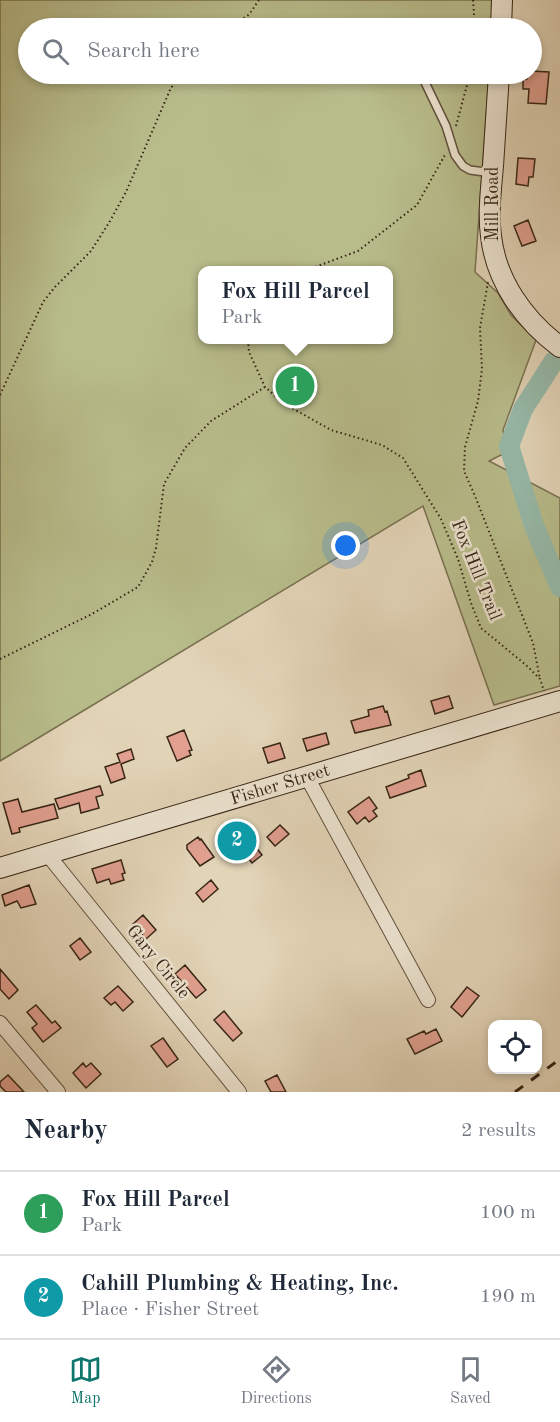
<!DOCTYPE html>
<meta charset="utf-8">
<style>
body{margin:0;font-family:"Old Standard TT",serif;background:#f6f6f7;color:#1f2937}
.controls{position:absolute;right:18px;bottom:18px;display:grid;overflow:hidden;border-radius:12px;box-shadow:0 3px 9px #0003}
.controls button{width:54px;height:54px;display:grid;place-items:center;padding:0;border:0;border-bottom:2px solid #e0e1e3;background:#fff;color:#1f2937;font:30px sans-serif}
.you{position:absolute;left:346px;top:546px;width:21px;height:21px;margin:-15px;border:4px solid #fff;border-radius:50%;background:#1a73e8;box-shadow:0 0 0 9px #1a73e833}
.badge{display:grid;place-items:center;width:39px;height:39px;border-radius:50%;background:#0f766e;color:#fff;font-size:20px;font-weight:700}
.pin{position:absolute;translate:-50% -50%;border:3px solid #fff;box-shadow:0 2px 6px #0006}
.popup{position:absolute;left:198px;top:266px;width:195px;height:78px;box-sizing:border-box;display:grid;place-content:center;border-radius:12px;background:#fff;filter:drop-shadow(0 2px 4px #0005);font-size:20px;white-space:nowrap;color:#747a83}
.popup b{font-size:22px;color:#1f2937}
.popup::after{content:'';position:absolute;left:50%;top:100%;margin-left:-12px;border:12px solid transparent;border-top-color:#fff}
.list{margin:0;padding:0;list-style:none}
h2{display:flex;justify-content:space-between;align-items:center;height:78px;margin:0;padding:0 24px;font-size:26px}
h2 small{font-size:20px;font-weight:400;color:#747a83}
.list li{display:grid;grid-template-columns:39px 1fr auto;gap:18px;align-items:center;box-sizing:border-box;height:84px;padding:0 24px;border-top:2px solid #e0e1e3}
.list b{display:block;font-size:22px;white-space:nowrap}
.list p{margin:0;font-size:20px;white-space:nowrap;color:#747a83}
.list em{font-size:20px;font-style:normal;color:#747a83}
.icon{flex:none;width:33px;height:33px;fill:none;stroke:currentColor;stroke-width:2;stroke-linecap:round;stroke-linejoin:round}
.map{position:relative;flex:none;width:560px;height:1092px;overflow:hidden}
.search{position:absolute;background:#fff;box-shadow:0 3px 9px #0003;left:18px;right:18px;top:18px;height:66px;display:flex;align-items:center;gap:15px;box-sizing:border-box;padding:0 21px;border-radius:33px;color:#747a83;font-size:22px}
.sheet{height:246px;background:#fff}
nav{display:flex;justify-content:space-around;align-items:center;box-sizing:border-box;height:84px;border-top:2px solid #e0e1e3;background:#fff;font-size:16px;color:#747a83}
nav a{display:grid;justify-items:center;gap:3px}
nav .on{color:#0f766e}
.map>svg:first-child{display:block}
.green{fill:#b8bc8b;stroke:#787050;stroke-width:1.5;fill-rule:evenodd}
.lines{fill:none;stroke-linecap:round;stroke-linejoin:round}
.river{stroke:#96b9a9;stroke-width:20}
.building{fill:#e1a090;stroke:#372515;stroke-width:1.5}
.lane-casing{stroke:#62513e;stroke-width:10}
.street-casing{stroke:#62513e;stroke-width:16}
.secondary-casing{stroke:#372515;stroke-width:22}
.path{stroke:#372515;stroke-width:2;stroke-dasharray:1.5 3;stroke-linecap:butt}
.lane{stroke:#ece3d0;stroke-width:7}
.street{stroke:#ece3d0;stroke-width:14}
.secondary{stroke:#ece3d0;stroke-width:20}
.rail{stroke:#372515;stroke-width:3;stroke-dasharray:10 10;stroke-linecap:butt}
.labels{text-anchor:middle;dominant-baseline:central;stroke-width:5;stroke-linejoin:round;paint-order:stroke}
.street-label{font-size:18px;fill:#372515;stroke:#ece3d0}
</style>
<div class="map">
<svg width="560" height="1092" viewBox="0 0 560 1092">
<rect width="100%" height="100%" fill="#e2d4b7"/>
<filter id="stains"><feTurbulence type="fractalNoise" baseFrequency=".00333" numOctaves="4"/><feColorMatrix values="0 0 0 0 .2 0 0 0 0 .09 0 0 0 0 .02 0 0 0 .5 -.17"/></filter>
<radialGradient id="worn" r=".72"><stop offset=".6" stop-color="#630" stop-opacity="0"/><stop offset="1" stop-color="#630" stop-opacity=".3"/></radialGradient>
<!-- green -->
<path class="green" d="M0,0H494L492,28H28V74H489L475,272L498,293L511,315L536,340L503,430L507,452L489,461L560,498V686L494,705L423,506L0,761ZM202,270H388V340H202Z"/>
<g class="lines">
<!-- river -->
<path class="river" d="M560,357L554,361L523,409L509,446L534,526L560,587"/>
</g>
<!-- building -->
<path class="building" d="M531,71L549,72L546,104L528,103L529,89H523V79H527L528,74H531Z
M518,158L535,159L533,177H529L528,186L516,184Z
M528,220L536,241L522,246L514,226Z
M449,696L453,708L435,714L431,701Z
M383,706L385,712L387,711L391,725L355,733L351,721L369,716L368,710Z
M184,730L192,750L189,751L191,755L177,761L167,737Z
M326,733L329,744L307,751L303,739Z
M280,743L285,758L268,763L263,748Z
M131,749L134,759L121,764L125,778L111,783L105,767L120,762L117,754Z
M421,770L426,786L390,798L386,787L409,778L408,775Z
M100,786L103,795L96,797L99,808L81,813L79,803L59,809L55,799Z
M369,797L377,808L373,811L377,816L369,822L365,817L357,824L348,812Z
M18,799L22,812L54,804L58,818L19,828L20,832L12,834L3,803Z
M234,820L262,855L252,863L239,846L233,850L228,842L231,840L222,829Z
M280,825L289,834L275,846L267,837Z
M198,837L200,840L201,839L214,857L200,866L187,849V845Z
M121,860L125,873L122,874L124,880L111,884L109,879L97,883L92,869Z
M211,880L218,889L203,902L196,893Z
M29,885L36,904L21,908L17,901L5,906L2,895Z
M143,915L156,930L146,939L133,924Z
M80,938L91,952L80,960L70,946Z
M185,965L206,990L196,998L175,974Z
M0,969L18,990L9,999L0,989Z
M118,986L133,1002L123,1011L115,1002L111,1005L104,998Z
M467,987L479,996L462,1017L451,1007Z
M36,1005L52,1023L55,1021L61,1028L43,1042L32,1028L37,1024L27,1012Z
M224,1011L242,1033L233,1041L214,1020Z
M436,1029L442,1041L415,1054L407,1039L424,1031L426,1034Z
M163,1038L178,1059L167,1067L151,1046Z
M83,1063L86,1067L91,1063L101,1074L86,1088L73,1073Z
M8,1075L24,1092H6L0,1086V1082Z
M277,1075L286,1092H271L265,1081Z"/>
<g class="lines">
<!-- lane casing -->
<g class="lane-casing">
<path id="lane" d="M421,74L446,126L455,155L463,166L470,170L492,173"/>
</g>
<!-- street casing -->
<g class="street-casing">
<path id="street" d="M307,777L428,1000
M48,855L239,1092
M0,1023L58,1092"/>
</g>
<!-- secondary casing -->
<g class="secondary-casing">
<path id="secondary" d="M501,28L502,0
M499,74C497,104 495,135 493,166C491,189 488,213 491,236C496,281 524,320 560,347
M0,868L560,701"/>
</g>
<!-- path -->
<path class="path" d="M473,0L475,28
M214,28C224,20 237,24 247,16C252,12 255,5 259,0
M456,126L470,74
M307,270L358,251L417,205L446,153
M488,282L480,328L482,369L478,401L465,447L464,471L475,496L533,643L540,679
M248,340L249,352L265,387L283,403L331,430L382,445L403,458L441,519L458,559L471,603L481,628L526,665L540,679L544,691
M0,395L43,302L55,287L91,251L110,221L126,192L170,90L179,74
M0,659L92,614L138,587L152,562L156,548L164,484L185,448L211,421L265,387"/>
<!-- lane -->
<use href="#lane" class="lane"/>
<!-- street -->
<use href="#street" class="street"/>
<!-- secondary -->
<use href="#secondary" class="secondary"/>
<!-- rail -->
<path class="rail" d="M515,1092L560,1059"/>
</g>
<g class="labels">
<!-- street labels -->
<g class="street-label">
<text transform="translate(493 204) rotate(-90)">Mill Road</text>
<text transform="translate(476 570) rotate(68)">Fox Hill Trail</text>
<text transform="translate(280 785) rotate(-17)">Fisher Street</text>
<text transform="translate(158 962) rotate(51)">Gary Circle</text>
</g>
</g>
<rect width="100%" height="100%" filter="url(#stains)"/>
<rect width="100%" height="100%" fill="url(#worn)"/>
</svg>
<div class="controls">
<button><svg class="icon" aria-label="locate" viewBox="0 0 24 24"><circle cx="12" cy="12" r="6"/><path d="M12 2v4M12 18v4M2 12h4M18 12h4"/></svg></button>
</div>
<div class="you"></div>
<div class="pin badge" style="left:295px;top:386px;background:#2e9e5b">1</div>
<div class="popup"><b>Fox Hill Parcel</b>Park</div>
<div class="pin badge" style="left:237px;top:841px;background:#0f9aa8">2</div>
<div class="search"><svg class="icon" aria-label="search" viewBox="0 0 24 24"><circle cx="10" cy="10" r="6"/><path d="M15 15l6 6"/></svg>Search here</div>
</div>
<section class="sheet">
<h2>Nearby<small>2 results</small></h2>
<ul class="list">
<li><span class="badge" style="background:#2e9e5b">1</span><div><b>Fox Hill Parcel</b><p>Park</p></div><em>100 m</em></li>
<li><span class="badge" style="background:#0f9aa8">2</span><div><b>Cahill Plumbing &amp; Heating, Inc.</b><p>Place · Fisher Street</p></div><em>190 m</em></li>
</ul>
</section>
<nav>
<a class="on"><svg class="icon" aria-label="map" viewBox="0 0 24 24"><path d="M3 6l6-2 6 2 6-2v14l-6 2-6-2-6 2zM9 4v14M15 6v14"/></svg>Map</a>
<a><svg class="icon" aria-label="directions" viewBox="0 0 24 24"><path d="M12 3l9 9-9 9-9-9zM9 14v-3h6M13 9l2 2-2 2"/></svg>Directions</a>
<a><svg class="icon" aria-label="saved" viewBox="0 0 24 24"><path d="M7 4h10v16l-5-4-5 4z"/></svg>Saved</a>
</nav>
